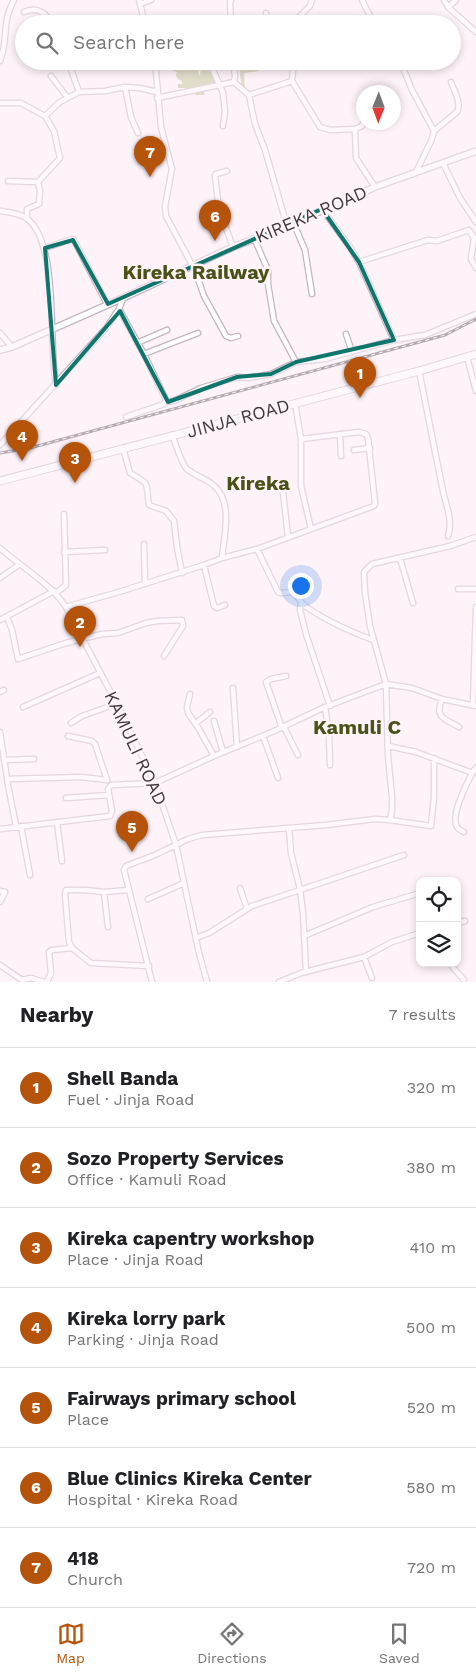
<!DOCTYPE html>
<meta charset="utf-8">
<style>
body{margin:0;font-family:"Work Sans",sans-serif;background:#f6f6f6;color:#202124}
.controls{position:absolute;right:15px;bottom:15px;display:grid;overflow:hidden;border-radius:10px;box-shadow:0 2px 8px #0003}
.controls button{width:45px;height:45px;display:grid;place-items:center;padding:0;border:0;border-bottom:1px solid #e0e0e0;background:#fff;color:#202124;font:25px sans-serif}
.compass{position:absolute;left:356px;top:85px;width:45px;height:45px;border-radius:50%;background:#fff;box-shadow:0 2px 8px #0003;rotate:181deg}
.you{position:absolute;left:300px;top:585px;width:18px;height:18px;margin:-12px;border:4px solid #fff;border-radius:50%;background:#1a73e8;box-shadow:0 0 0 8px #1a73e833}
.badge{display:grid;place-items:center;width:32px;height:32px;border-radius:50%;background:#b45309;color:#fff;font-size:16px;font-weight:700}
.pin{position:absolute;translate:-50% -41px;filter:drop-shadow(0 1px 2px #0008)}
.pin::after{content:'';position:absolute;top:26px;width:18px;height:15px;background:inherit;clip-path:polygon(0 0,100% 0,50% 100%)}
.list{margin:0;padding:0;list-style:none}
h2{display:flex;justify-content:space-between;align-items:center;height:65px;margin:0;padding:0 20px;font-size:21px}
h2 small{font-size:16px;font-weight:400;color:#757577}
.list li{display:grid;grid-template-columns:32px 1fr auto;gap:15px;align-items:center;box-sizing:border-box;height:80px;padding:0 20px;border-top:1px solid #e0e0e0}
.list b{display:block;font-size:19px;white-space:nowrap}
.list p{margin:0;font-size:16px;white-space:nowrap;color:#757577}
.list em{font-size:16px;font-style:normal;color:#757577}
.icon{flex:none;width:28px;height:28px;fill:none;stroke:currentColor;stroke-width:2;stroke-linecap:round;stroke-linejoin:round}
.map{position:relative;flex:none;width:476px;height:982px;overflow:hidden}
.search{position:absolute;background:#fff;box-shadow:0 2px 8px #0003;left:15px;right:15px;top:15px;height:55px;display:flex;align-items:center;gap:12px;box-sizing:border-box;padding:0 18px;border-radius:28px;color:#757577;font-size:19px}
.sheet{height:625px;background:#fff}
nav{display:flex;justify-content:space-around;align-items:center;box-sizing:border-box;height:70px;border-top:1px solid #e0e0e0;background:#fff;font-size:14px;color:#757577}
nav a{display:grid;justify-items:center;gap:2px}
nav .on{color:#b45309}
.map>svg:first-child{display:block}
.forest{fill:#bdc68e}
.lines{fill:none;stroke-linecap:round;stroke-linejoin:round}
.minor-casing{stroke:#c6b5c0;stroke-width:7}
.major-casing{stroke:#c6b5c0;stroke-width:8}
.highway-casing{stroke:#c6b5c0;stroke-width:9}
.minor{stroke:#fff;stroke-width:4.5}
.major{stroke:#fff;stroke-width:5.5}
.highway{stroke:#fff;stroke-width:7}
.rail-casing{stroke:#5c5459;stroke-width:3}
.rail{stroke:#fef3f9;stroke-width:1;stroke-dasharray:4;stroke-linecap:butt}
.marked{fill:none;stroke:#0f766e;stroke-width:4;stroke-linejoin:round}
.labels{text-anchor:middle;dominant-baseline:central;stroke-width:5;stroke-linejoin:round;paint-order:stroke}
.street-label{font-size:18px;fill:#3e373b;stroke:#fef3f9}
.quarter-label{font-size:20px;font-weight:bold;fill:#4b5218;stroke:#fef3f9}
</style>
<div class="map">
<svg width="476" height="982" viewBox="0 0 476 982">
<rect width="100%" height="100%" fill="#fef3f9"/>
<!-- forest -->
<path class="forest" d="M174,61H185L187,70L200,69L198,72L200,76L201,67H212L217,82L202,88L205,95H196L191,87L190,93H185V88H178V84H182V81L178,79L176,76L177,72L173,71Z
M238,61H258L259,71L244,73L245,88H242Z"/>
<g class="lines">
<!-- minor casing -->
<g class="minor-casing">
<path id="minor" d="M139,0L145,24
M362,0L374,24
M444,0L448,7L476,32
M140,4L151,0
M448,7L456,0
M24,12C37,6 46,13 52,24
M266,13L269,24
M231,24L230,2L231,0
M292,24L310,6L312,0
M0,61C9,38 1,23 14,0
M68,61L79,92L105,91L125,87L140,88L157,92
M155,61L161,127L172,169L165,206L166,216L192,265
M209,61L223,93L225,112L223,126
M233,61L235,76L234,82
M399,61L403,68L412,90L434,131L432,139L416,172
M51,76L67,97
M292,81L294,61
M125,87L131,117L138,133
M157,98L234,82L249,95
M0,103H21L45,116L60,102L79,92
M355,129L362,126L364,122
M434,131L457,112C462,103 454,91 451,82
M443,163L460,198L476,222
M227,171L216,174L215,176L219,209L233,247
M8,181L38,182L40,191L39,204L27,209V218
M38,182L60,158L54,131L45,116
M0,211C8,212 19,213 26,218C60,241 48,346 56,385
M293,222L305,250L312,294
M287,226L265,150L255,124L249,95L292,81L320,127L330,130L355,129L356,158L375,187
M254,238L268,270V284L274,321L296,362
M45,248L72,239L74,240L107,304
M359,262L428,240L437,241L469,230L474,238L471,259L476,268
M193,265L204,296L226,336L231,338L238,336
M119,309L144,354L166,400L164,404L126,417
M0,333L12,347
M346,334L352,352
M394,340L425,335L476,314
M137,343L167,330
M144,354L198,333
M467,357L476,391
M419,371C427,409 434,448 442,486C444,501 454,520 448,536
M166,402L174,401L201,388L237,377L248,378L271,374L296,362L325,359L394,340L359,262L350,247L322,209
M295,403L301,439V486L311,529
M340,434L341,456
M172,435C176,444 180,460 186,468C190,473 206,479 212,484C234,500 224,535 222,558
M0,445L107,327L119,309L123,298
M123,448L130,473C152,486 145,481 149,505L166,511L174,521L177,547L182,573
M354,450L370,448
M283,492L288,537
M144,544L145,584
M0,548C22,568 49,582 66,607L119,708L155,783L176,845L199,953L207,982
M257,549L278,592L281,593L292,592C298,596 300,602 305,606C326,621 349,631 373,640
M64,552L105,550
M400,558L413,603
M204,565L214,606L217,608L225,605
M0,578L20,564
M458,589H476
M56,593L66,585L64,514
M301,603L300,610L306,634L330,706
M66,607L122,591L204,565L222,558L257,549L374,506L375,503L368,438L366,434L359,432L301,439
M7,617L12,630L18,659L66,643L102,634L118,633L146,623L157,621L182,620L183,626L164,656
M0,620L54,591
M233,688L237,747
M0,692L4,690
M190,694L187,707L188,713L199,729L214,756
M442,699C434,718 445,719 459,727
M473,705L476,607
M23,707L100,673
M325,707L329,733L330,765
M214,721L223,752
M71,723L82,716L116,704
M196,723L210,712
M284,727L298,755
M282,728L266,682L271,679L286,676
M0,732L8,785L16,826
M68,736L92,741L95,744L107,780
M263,736L278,778
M388,746L416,752L470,772L472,773L476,768
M4,760L34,759
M7,779L81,777L107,780
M66,798L109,795
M390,820L431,826L434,797V758
M57,822L62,861
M21,826L30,875
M289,828L291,853L300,889L303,913L306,972
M0,829L110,816L112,811L108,789L111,785L155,783L214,756L272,732L325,707L386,684L412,688L442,699L476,706
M464,832C462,831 458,829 457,827C450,815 467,784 472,773
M240,888L247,909
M129,890L104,892L85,890H66L65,894L69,942L72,948L91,963L149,966
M0,891L5,892L0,902
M104,892L108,927
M148,899L184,883
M457,923L465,921
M304,936L373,907L420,893
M196,938L209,933L252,906L404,855
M364,957L372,978
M449,963L464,980
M0,965L22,980L31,978L44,982
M47,982L51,973L49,952L52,950L72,948
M152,982L124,870L126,866L155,855L188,839L202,835L326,825L375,819L390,820L392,810V797L388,756L386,684L370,626L365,593L364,572L372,564L450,546L476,537
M279,982L301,973L364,957L392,942L420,933"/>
</g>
<!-- major casing -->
<g class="major-casing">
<path id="major" d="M0,350L12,347L123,298L233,247L287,226L375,187L476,151"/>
</g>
<!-- highway casing -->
<g class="highway-casing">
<path id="highway" d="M0,481L419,371L476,354"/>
</g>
<!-- minor -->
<use href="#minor" class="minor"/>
<!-- major -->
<use href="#major" class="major"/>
<!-- highway -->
<use href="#highway" class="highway"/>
<!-- rail casing -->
<g class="rail-casing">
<path id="rail" d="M0,453L30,448L445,335L476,319"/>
</g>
<!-- rail -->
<use href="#rail" class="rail"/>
</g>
<!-- marked area -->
<path d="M0 0H476V982H0ZM322,209L359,262L394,340L296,362L271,374L237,377L168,402L120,311L56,385L45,248L73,240L108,304Z" fill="#fef3f9" fill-opacity=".55" fill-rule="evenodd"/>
<path class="marked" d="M322,209L359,262L394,340L296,362L271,374L237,377L168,402L120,311L56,385L45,248L73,240L108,304Z"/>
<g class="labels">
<!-- street labels -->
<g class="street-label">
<text transform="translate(311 214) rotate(-23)">KIREKA ROAD</text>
<text transform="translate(238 418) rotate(-15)">JINJA ROAD</text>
<text transform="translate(136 748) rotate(65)">KAMULI ROAD</text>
</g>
<!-- quarter labels -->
<g class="quarter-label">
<text x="196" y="272">Kireka Railway</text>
<text x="258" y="483">Kireka</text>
<text x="357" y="727">Kamuli C</text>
</g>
</g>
</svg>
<div class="controls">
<button><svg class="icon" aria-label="locate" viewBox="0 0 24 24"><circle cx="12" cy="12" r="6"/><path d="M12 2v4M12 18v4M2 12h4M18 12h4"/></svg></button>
<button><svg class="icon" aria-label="layers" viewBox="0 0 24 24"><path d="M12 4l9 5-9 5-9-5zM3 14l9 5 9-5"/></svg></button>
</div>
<svg class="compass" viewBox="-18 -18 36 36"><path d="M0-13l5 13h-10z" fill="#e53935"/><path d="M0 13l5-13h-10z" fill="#757577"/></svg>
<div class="you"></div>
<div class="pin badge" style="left:360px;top:398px">1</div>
<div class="pin badge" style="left:80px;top:647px">2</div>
<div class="pin badge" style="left:75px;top:483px">3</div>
<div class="pin badge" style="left:22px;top:461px">4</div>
<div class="pin badge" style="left:132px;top:852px">5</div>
<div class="pin badge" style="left:215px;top:241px">6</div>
<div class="pin badge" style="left:150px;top:177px">7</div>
<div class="search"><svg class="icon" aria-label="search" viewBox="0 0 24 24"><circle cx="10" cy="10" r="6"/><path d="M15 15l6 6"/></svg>Search here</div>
</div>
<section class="sheet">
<h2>Nearby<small>7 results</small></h2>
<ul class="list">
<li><span class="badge">1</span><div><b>Shell Banda</b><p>Fuel · Jinja Road</p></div><em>320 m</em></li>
<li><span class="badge">2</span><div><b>Sozo Property Services</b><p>Office · Kamuli Road</p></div><em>380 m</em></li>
<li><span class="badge">3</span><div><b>Kireka capentry workshop</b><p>Place · Jinja Road</p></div><em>410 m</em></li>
<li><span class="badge">4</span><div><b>Kireka lorry park</b><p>Parking · Jinja Road</p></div><em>500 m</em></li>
<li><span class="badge">5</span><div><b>Fairways primary school</b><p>Place</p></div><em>520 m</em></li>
<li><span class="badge">6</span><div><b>Blue Clinics Kireka Center</b><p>Hospital · Kireka Road</p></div><em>580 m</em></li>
<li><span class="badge">7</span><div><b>418</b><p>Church</p></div><em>720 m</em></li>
</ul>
</section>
<nav>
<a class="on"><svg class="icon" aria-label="map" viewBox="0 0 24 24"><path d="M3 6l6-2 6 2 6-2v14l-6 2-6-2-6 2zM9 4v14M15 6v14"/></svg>Map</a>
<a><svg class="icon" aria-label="directions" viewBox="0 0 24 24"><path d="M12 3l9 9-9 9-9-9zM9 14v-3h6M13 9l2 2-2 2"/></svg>Directions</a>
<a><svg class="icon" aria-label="saved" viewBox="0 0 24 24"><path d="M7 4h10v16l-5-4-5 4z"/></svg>Saved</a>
</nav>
